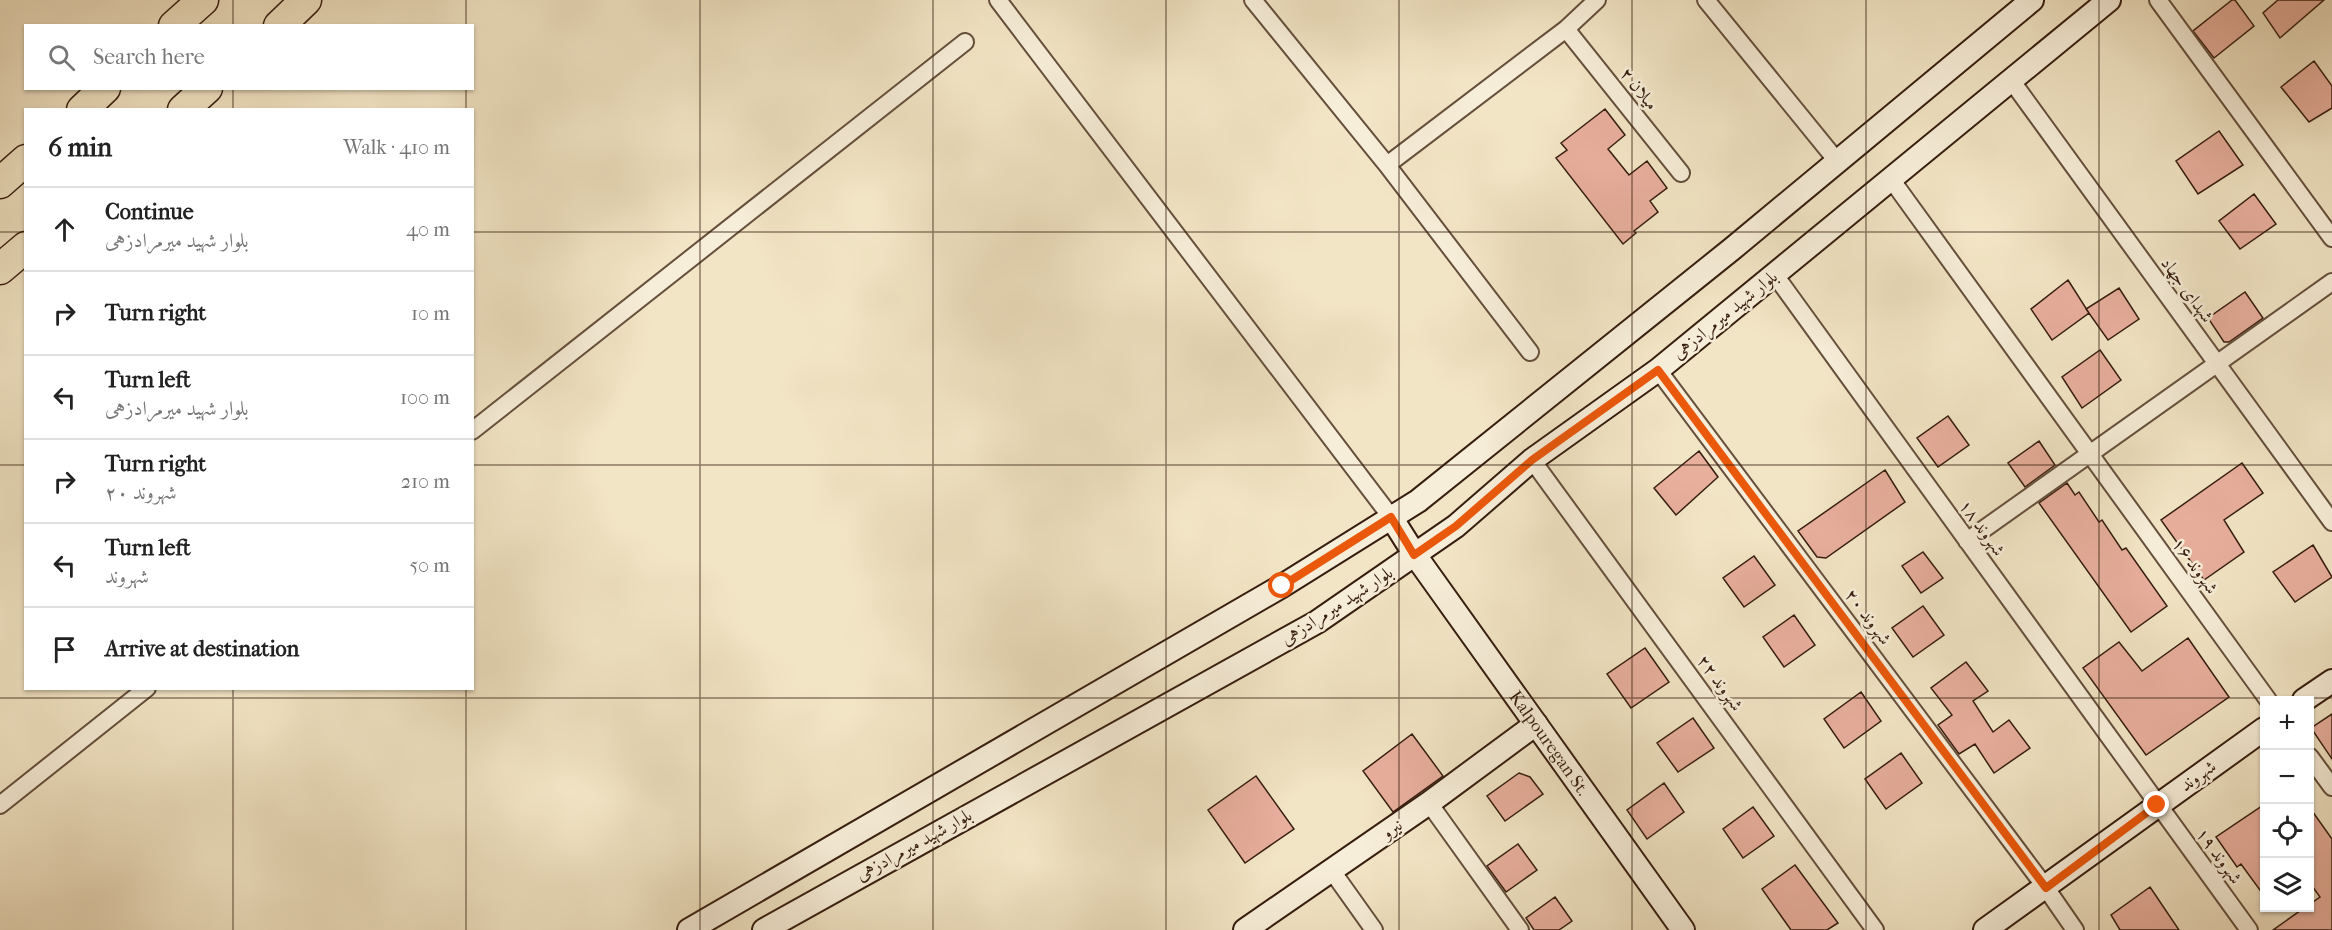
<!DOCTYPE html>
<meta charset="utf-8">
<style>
body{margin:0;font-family:"IM FELL French Canon",Amiri,serif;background:#f2f2f2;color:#222}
.controls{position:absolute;right:18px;bottom:18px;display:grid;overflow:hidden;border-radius:0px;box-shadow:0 2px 4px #0004}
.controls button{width:54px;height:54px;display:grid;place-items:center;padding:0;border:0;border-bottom:2px solid #e0e0e0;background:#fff;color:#222;font:30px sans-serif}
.stop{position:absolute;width:18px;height:18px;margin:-14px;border:4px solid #ea580c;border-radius:50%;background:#fff}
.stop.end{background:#ea580c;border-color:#fff;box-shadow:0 2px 6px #0008}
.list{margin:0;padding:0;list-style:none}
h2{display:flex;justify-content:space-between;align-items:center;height:78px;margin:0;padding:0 24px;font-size:26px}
h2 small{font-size:20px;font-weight:400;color:#767676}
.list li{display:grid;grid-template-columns:39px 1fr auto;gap:18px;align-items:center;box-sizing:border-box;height:84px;padding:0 24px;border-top:2px solid #e0e0e0}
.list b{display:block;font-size:22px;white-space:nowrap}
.list p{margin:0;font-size:20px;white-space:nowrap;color:#767676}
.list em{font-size:20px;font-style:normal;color:#767676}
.icon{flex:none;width:33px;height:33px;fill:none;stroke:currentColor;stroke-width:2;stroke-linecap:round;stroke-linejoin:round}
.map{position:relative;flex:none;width:2332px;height:930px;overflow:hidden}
.search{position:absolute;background:#fff;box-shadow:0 2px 4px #0004;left:24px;top:24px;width:450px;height:66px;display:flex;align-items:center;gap:15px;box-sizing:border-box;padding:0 21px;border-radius:0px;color:#767676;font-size:22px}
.panel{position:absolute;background:#fff;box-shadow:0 2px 4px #0004;left:24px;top:108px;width:450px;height:582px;border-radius:0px}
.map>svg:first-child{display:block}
.building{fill:#e8af9d;stroke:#361d0f;stroke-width:1.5}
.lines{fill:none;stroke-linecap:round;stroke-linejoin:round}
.street-casing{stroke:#654f3c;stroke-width:20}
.secondary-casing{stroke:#361d0f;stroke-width:26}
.highway-casing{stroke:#361d0f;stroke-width:33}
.street{stroke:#f7eed9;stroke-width:16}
.secondary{stroke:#f7eed9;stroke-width:22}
.highway{stroke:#f2e5c5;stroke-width:30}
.route{stroke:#ea580c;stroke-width:8}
.grid{fill:none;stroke:#361d0f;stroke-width:1.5;stroke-opacity:0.55}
.labels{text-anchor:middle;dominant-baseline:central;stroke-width:5;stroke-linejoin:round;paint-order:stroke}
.street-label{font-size:18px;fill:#361d0f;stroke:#f7eed9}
</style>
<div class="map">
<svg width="2332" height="930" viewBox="0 0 2332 930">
<rect width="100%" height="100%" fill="#f2e5c5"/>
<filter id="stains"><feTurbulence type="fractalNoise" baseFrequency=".00333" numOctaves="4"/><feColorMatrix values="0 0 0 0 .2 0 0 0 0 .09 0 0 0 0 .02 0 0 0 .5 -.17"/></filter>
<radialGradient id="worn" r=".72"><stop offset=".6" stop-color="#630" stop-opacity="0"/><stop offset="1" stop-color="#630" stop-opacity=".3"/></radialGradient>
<!-- building -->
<path class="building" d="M2232,0H2235L2254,26L2214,58L2193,31Z
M2278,0H2324L2280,38L2263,13Z
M2314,61L2332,86V108L2309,122L2281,87Z
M1605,109L1625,135L1608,149L1629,175L1647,161L1667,188L1650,201L1658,212L1634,231L1636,233L1623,244L1556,158L1567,150L1561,143Z
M2219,131L2243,165L2198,194L2176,161Z
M2254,194L2276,224L2240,249L2219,221Z
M2068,280L2089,313L2052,340L2031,309Z
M2119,288L2139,319L2108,340L2086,309Z
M2245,292L2263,318L2229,342H2224L2208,318Z
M2100,350L2121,380L2082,408L2062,377Z
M1948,416L1969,445L1938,467L1917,438Z
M2039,441L2055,465L2025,487L2008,463Z
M1699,451L1718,477L1676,515L1654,488Z
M2242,463L2263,493L2224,520L2244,552L2204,580L2161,520Z
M1885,470L1905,502L1826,558L1817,557L1798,531Z
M2067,483L2075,495L2079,492L2099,522L2102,520L2122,550L2126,548L2167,606L2131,632L2039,503Z
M2313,545L2332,577L2295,602L2273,572Z
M1923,552L1943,578L1921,593L1902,566Z
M1754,556L1775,585L1744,607L1723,578Z
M1923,606L1944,635L1913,657L1892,628Z
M1794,615L1815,645L1784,667L1763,637Z
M2188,638L2229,697L2146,755L2083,668L2119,642L2142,671Z
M1645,648L1669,682L1631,708L1607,674Z
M1966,662L1988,691L1973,701L1993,732L2009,720L2030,748L1994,773L1975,744L1959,754L1938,725L1952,715L1931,688Z
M1861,692L1881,721L1844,748L1824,719Z
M2332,714V759L2311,728Z
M1693,718L1714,748L1678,772L1657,743Z
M1412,734L1443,776L1393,812L1363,771Z
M1901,753L1922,783L1886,809L1865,779Z
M1519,773L1530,777L1543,794L1505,821L1487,796Z
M1256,776L1294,829L1245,863L1208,810Z
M1664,783L1684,812L1647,839L1627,810Z
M2265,804V897L2241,864L2237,867L2216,837Z
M1753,807L1774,836L1743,858L1723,829Z
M2310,808L2332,839V930H2273L2304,908H2310V904L2320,897L2310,883Z
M1518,844L1537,870L1506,892L1487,866Z
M1795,865L1838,923L1827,930H1791L1762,889Z
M2150,887L2179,930H2120L2111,915Z
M1555,897L1572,921L1559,930H1534L1526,918Z"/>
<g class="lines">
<!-- street casing -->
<g class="street-casing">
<path id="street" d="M998,0L1391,517
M1253,0L1387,165L1530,352
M1706,0L1837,161
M2158,0L2332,238
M1566,29L1681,173
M2011,80L2332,522
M1387,165L1566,29L1597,0
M1891,179L2268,700
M1775,275L2249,930
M1658,370L2046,888L2075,930
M472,431L965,42
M1532,460L1875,930
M1967,541L2332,282
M2310,757L2332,787
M1429,803L1520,930
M0,805L147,688
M1332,871L1374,930"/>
</g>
<!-- secondary casing -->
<g class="secondary-casing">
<g id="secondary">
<path id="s1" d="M1391,517L1415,555L1683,930"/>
<path d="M2304,700L2332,681"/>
<path d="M689,930L1282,586L1418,501L1732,249L2032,0"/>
<path d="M764,930L1317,622L1456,526L1532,460L1658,370L2109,0"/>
<path d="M1245,930L1429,803L1536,724"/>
<path d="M1985,930L2264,729"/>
</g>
</g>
<!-- highway casing -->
<g class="highway-casing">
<path id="highway" d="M174,26L203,0
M279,26L306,0
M82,110L105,88
M183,110L207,88
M0,183L26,160
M0,269L26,247"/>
</g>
<!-- street -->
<use href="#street" class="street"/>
<!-- secondary -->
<use href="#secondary" class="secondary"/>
<!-- highway -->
<use href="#highway" class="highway"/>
</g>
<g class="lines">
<!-- route -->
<path class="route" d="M1282,586L1391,517L1414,555L1456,526L1532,460L1658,370L2046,888L2157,805"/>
</g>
<!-- grid -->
<path class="grid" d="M233,0V26M466,0V26M700,0V930M933,0V930M1166,0V930M1399,0V930M1632,0V930M1866,0V930M2099,0V930M233,88V110M466,88V110M0,232H26M472,232H2332M0,465H26M472,465H2332M233,688V930M466,688V930M0,698H2332"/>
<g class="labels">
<!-- street labels -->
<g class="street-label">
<text transform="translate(1639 89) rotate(51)">میلان ۲</text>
<text transform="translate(2187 290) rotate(54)">شهدای جهاد</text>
<text transform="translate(1725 315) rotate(-39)">بلوار شهید میرمرادزهی</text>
<text transform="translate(1982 528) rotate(54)">شهروند ۱۸</text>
<text transform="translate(2195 566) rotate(54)">شهروند ۱۶</text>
<text transform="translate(1337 606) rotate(-33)">بلوار شهید میرمرادزهی</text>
<text transform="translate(1868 617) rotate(53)">شهروند ۲۰</text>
<text transform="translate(1720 683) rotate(54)">شهروند ۲۲</text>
<text stroke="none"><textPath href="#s1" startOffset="276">Kalpouregan St.</textPath></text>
<text transform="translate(2198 776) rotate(-36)">شهروند</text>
<text transform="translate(1392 829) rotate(-35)">نیرو</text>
<text transform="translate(914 845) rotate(-29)">بلوار شهید میرمرادزهی</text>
<text transform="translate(2219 856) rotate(54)">شهروند ۱۹</text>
</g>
</g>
<rect width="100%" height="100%" filter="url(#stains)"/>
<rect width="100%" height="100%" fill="url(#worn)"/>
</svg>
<div class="controls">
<button>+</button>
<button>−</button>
<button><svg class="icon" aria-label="locate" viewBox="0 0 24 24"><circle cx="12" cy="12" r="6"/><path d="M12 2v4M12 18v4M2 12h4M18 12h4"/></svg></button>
<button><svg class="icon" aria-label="layers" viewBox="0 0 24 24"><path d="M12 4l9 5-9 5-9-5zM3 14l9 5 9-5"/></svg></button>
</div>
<div class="stop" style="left:1282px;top:586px"></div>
<div class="stop end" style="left:2157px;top:805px"></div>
<div class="search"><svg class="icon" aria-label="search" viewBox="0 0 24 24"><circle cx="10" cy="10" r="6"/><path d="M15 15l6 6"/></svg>Search here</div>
<section class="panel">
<h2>6 min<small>Walk · 410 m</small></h2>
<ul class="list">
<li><svg class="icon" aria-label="ahead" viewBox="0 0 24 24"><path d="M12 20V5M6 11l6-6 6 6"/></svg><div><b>Continue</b><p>بلوار شهید میرمرادزهی</p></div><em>40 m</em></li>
<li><svg class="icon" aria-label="right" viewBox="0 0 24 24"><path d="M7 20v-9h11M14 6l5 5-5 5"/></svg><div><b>Turn right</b></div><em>10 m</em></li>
<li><svg class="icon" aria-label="left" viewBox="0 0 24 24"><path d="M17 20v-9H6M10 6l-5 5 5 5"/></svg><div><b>Turn left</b><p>بلوار شهید میرمرادزهی</p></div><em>100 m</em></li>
<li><svg class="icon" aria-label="right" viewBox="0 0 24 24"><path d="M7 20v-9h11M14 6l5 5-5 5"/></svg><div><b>Turn right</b><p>شهروند ۲۰</p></div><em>210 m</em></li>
<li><svg class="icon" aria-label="left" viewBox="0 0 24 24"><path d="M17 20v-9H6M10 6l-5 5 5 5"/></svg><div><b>Turn left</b><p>شهروند</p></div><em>50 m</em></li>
<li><svg class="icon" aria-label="arrive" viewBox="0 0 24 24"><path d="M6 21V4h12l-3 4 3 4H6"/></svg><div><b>Arrive at destination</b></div></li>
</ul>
</section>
</div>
